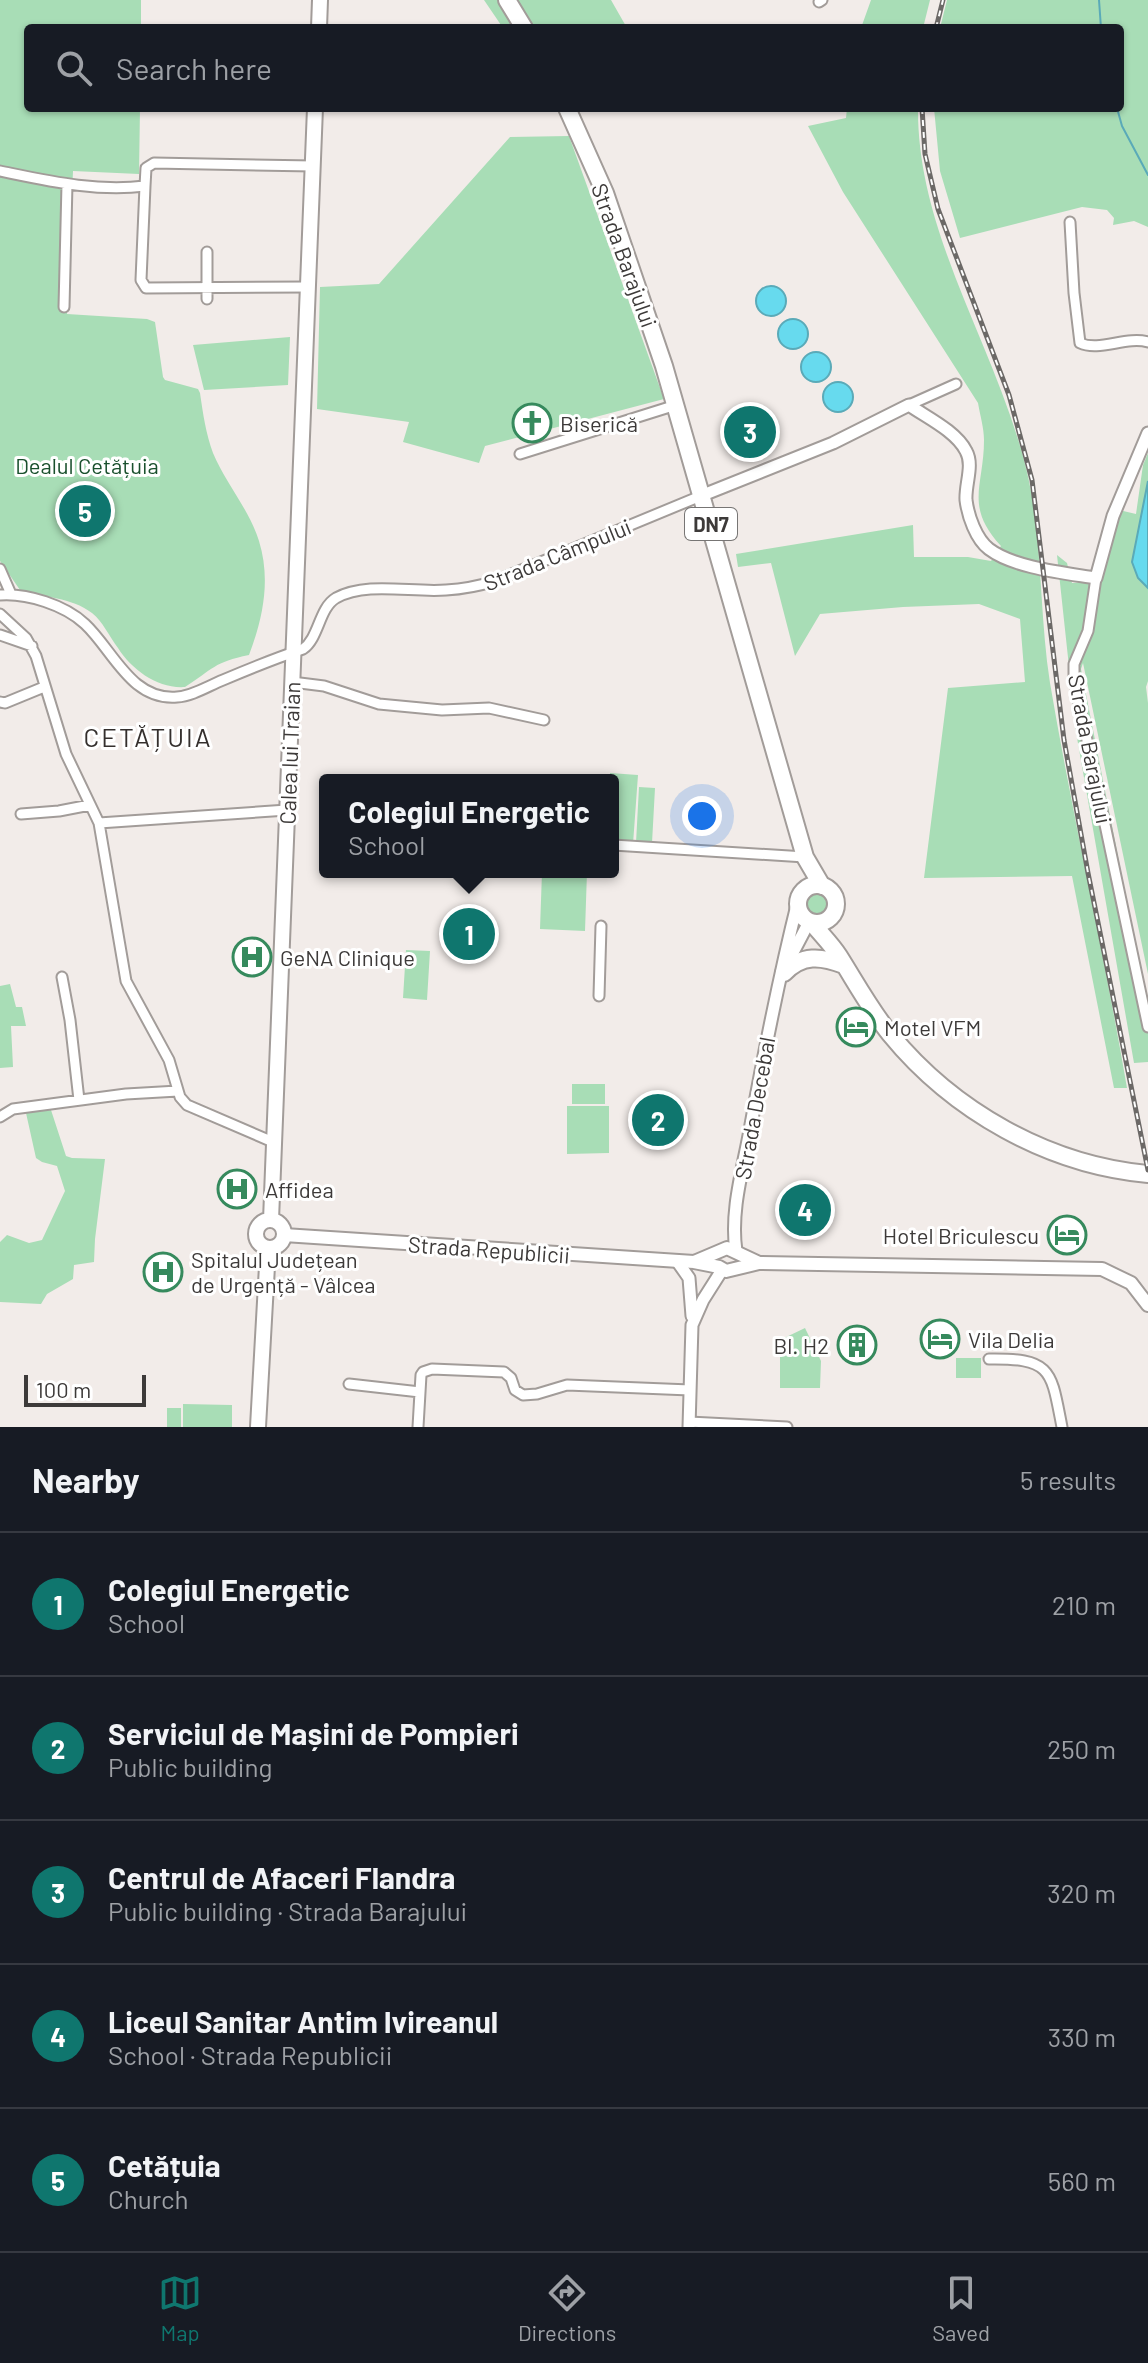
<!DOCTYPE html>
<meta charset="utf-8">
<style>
body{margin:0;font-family:Barlow,sans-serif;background:#242831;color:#f1f3f6}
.scale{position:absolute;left:24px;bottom:20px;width:122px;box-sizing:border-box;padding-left:8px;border:4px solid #3d3a39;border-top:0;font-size:22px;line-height:28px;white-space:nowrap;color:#3d3a39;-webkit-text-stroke:6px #fff;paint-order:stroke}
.you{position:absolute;left:702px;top:816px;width:28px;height:28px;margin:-20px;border:6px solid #fff;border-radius:50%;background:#1a73e8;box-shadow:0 0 0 12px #1a73e833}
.badge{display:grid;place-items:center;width:52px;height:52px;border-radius:50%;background:#0f766e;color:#fff;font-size:26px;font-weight:700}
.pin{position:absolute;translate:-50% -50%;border:4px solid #fff;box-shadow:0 2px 8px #0006}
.popup{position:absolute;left:319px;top:774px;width:300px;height:104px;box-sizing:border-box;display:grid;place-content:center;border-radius:8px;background:#171b24;filter:drop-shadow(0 2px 6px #0005);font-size:26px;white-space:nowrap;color:#9ea1a6}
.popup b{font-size:30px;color:#f1f3f6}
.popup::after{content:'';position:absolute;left:50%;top:100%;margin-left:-16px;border:16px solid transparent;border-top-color:#171b24}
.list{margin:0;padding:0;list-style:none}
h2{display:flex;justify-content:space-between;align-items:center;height:104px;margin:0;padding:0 32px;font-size:34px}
h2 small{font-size:26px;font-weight:400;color:#9ea1a6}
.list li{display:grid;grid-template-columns:52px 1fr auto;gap:24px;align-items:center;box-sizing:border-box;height:144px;padding:0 32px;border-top:2px solid #363941}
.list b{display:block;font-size:30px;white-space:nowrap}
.list p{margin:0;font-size:26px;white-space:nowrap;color:#9ea1a6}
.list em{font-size:26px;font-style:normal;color:#9ea1a6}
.icon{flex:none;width:44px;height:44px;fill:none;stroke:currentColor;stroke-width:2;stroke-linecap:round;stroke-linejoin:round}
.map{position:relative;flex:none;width:1148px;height:1427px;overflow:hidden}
.search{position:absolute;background:#171b24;box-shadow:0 2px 6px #0004;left:24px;right:24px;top:24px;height:88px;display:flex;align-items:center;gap:20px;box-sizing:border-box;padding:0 28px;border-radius:8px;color:#9ea1a6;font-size:30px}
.sheet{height:824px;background:#171b24}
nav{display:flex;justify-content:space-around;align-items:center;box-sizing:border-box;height:112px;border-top:2px solid #363941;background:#171b24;font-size:22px;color:#9ea1a6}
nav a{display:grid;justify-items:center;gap:4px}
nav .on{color:#0f766e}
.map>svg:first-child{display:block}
.green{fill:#a8ddb6}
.water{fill:#67daee;stroke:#5aaab8;stroke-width:2}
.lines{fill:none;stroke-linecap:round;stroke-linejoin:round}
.stream{stroke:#5aaab8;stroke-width:2}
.minor-casing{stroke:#a29c99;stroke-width:13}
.tertiary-casing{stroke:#a29c99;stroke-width:15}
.secondary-casing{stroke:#a29c99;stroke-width:16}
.primary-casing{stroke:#a29c99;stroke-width:18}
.trunk-casing{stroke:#a29c99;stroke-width:20}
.minor{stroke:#fff;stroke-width:9}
.tertiary{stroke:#fff;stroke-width:11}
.secondary{stroke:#fff;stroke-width:12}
.primary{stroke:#fff;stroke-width:14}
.trunk{stroke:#fff;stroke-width:16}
.rail-casing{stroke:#6c6967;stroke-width:5}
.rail{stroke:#fff;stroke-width:2;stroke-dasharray:6;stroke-linecap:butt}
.labels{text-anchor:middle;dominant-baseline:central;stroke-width:6;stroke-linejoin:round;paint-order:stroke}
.shield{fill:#fff;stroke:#777574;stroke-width:2}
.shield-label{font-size:20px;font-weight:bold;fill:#3d3a39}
.street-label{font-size:22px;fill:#3d3a39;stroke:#fff}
.poi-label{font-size:22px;fill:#3d3a39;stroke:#fff;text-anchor:start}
.park-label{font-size:22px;fill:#19502d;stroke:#fff}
.quarter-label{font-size:26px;letter-spacing:2px;fill:#342f2d;stroke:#fff}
</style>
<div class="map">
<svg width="1148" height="1427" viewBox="0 0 1148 1427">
<rect width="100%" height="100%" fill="#f2ece9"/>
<!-- green -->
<path class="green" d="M0,0H141V28H28V108H140L139,174L73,171L67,314L147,319L155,322L163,377L165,380L198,389L200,393C203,414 206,434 213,453C226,484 249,509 259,541C271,580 263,618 249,655C214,662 213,669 185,687C158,689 132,670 118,648C109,636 103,622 92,613C71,597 44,598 20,590L0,561Z
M484,0H611L627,28H503Z
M871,0H930L923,28H861Z
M947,0H1148V227L1134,221L1113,225L1114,218L1107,210L1082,207L960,238L940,171L934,108H1120V28H940Z
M847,108H918C917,237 998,349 1027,472C1043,541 1039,613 1050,683C1073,818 1104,953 1127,1088H1114L1072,876L924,878L948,688L1025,682L1020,619L979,604L903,607L820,614L795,656L771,563L738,567L736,554L913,525L914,557H968L991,561L1001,546C964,506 984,486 984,440C984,428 980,415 978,403L843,192L808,126L846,118Z
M569,136L664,399L485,446L479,463L403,442L409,422L317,409L320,287L379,284L510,137Z
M290,337L288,385L204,390L193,345Z
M1148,453V481L1132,562L1138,578L1148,588V681L1146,687L1148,703V974L1083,663L1081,669L1148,1008V1062L1134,1063L1076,732L1057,555L1067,563L1072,583L1099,581L1119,510L1136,514L1143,465Z
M610,773L638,775L633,844L613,842V780H610Z
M639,787L655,788L652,843H636Z
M542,872H587L585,931L540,929Z
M805 904a12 12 0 1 1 24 0a12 12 0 1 1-24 0Z
M406,950L430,951L427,1000L403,998Z
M10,984L16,1007H22L26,1026H11L13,1067L0,1068V986Z
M572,1084H605V1104H572Z
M567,1106H609V1153L567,1154Z
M51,1110L66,1156L72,1158L105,1159L95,1239L94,1262L74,1265L73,1279L47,1294L41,1304L0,1302V1242L7,1235L29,1243L42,1240L65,1191L57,1166L42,1162L36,1158L26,1113Z
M805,1328L821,1361L820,1388H780V1340Z
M956,1358H981V1378H956Z
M183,1404L232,1405V1427H183Z
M167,1408H181V1427H167Z"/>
<!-- water -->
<path class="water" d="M756 301a15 15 0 1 1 30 0a15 15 0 1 1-30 0Z
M778 334a15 15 0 1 1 30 0a15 15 0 1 1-30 0Z
M801 367a15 15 0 1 1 30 0a15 15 0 1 1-30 0Z
M823 397a15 15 0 1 1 30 0a15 15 0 1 1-30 0Z
M1148,481V588L1138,578L1132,562Z"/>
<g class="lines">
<!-- stream -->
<path class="stream" d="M1099,0L1101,28
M1117,108L1122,126L1148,175"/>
<!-- minor casing -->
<g class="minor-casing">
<path id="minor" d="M819,2L822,0
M0,171C49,181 96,192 145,186L141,280L146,288L308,287
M145,186L146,168L154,163L313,166
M1070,222L1074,293L1080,343C1099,352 1126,336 1148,342
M207,252V299
M64,307L67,184
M909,405L956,384
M520,454L676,405
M0,569L11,594
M1096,578L1088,631L1074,664V679L1148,1027
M0,595C27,593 65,605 85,624C113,650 131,701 177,697C193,696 208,686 223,680C249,669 276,658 303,649C319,638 319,608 336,598C367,581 412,593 446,590C463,589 479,586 495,581L703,495
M0,614L26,638L36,656L66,754L99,823L126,981L169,1060L180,1097L187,1105L273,1142
M0,635L32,646
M292,682L324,686L379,704L442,710L489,708L544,720
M0,702L5,703L44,687
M21,814L59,811L90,805
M99,823L287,810
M613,845L805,857
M62,977L70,1020L79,1100
M599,996L601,926
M0,1117L13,1109L126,1094L178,1091
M989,1359C1053,1358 1051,1371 1062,1427
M349,1384L420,1392
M689,1422L787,1427
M418,1427L421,1375L423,1372L432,1369L504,1372L511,1378L515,1390L523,1395L537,1394L567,1385L690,1390"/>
</g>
<!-- tertiary casing -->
<g class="tertiary-casing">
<path id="tertiary" d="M703,495L833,443L909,405C926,417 956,431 966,451C974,465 965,484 966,500C968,516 976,539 989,549C1014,568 1065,573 1096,578L1113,516L1148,433
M788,962L809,922
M736,1251C730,1211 743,1169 750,1130C764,1053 779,977 798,901
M677,1261L689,1278L692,1316
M689,1427L692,1325L703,1300L722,1270"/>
</g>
<!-- secondary casing -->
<g class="secondary-casing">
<path id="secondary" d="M284,1235L694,1262L719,1267L726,1271L759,1263L1102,1269L1131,1283L1148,1305
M694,1262L727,1248L759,1263"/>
</g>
<!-- primary casing -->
<g class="primary-casing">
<path id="primary" d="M319,28L320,0
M256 1234a14 14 0 1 1 28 0a14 14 0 1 1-28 0Z
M271,1220L315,108
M258,1427L268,1248"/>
</g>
<!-- trunk casing -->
<g class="trunk-casing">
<path id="trunk" d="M507,0L524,28
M567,108L605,193L664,366L805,857L822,886
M798 904a19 19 0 1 1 38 0a19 19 0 1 1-38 0Z
M812,923C821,934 832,945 839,956C856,983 870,1009 890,1034C953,1111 1048,1165 1148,1174
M784,973C802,954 821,956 844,965"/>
</g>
<!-- minor -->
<use href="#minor" class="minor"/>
<!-- tertiary -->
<use href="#tertiary" class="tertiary"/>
<!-- secondary -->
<use href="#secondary" class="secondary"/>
<!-- primary -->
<use href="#primary" class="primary"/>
<!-- trunk -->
<use href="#trunk" class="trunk"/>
<!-- rail casing -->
<g class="rail-casing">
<path id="rail" d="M936,28L943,0
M922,108L925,154L938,209L1009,395L1032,480L1064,740L1088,873L1148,1170"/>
</g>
<!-- rail -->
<use href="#rail" class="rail"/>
</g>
<!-- icons -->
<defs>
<g id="church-ring" transform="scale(2)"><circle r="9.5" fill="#fff" stroke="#368a5d" stroke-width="1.5"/><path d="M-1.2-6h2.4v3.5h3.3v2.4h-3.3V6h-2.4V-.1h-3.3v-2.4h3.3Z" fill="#368a5d"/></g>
<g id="hospital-ring" transform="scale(2)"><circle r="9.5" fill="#fff" stroke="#368a5d" stroke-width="1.5"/><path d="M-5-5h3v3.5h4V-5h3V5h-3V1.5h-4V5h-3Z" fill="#368a5d"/></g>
<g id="hotel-ring" transform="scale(2)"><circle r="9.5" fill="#fff" stroke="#368a5d" stroke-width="1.5"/><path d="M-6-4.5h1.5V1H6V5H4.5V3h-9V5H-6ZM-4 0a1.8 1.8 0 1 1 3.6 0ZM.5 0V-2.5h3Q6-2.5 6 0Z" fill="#368a5d"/></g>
<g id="building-ring" transform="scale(2)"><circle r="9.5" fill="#fff" stroke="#368a5d" stroke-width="1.5"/><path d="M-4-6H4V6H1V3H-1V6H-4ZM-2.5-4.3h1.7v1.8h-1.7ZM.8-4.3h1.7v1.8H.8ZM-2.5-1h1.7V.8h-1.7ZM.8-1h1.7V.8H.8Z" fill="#368a5d"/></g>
</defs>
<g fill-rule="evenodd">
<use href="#church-ring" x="532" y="423"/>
<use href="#hospital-ring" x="252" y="957"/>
<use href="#hotel-ring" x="856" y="1027"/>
<use href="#hospital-ring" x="237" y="1189"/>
<use href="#hotel-ring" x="1067" y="1235"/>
<use href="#hospital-ring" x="163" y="1272"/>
<use href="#hotel-ring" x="940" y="1339"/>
<use href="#building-ring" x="857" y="1345"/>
</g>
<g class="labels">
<!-- shield labels -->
<rect class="shield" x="685" y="508" width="52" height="32" rx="6"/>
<g class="shield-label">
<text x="711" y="524">DN7</text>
</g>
<!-- street labels -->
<g class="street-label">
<text transform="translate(625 255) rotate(70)">Strada Barajului</text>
<text transform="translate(557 554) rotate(-22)">Strada Câmpului</text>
<text transform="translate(1091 749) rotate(79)">Strada Barajului</text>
<text transform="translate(289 753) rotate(-88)">Calea lui Traian</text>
<text transform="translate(754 1108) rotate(-80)">Strada Decebal</text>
<text transform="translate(489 1249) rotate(4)">Strada Republicii</text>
</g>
<!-- poi labels -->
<g class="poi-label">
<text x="560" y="423">Biserică</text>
<text x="280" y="957">GeNA Clinique</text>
<text x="884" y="1027">Motel VFM</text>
<text x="265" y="1189">Affidea</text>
<text x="1039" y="1235" text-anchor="end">Hotel Briculescu</text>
<text x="191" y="1259">Spitalul Județean<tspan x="191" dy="25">de Urgență - Vâlcea</tspan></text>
<text x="968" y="1339">Vila Delia</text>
<text x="829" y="1345" text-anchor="end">Bl. H2</text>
</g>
<!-- park labels -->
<g class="park-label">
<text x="87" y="465">Dealul Cetățuia</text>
</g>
<!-- quarter labels -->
<g class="quarter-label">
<text x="148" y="736">CETĂȚUIA</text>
</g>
</g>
</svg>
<div class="scale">100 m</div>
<div class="you"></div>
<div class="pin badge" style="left:469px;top:934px">1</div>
<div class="popup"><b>Colegiul Energetic</b>School</div>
<div class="pin badge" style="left:658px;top:1120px">2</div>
<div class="pin badge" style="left:750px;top:432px">3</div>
<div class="pin badge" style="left:805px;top:1210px">4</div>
<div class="pin badge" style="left:85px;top:511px">5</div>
<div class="search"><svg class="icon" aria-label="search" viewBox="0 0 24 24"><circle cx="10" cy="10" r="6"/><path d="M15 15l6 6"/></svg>Search here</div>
</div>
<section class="sheet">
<h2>Nearby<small>5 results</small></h2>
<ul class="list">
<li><span class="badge">1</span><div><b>Colegiul Energetic</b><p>School</p></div><em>210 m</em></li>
<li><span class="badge">2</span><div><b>Serviciul de Mașini de Pompieri</b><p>Public building</p></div><em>250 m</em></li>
<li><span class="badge">3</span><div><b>Centrul de Afaceri Flandra</b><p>Public building · Strada Barajului</p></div><em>320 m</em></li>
<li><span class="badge">4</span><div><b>Liceul Sanitar Antim Ivireanul</b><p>School · Strada Republicii</p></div><em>330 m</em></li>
<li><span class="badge">5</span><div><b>Cetățuia</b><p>Church</p></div><em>560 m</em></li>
</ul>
</section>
<nav>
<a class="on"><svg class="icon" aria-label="map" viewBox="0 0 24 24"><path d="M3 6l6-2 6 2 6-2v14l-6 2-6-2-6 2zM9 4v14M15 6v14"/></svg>Map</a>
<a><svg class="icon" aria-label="directions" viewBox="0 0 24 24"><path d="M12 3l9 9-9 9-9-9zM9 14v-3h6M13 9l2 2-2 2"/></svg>Directions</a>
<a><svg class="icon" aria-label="saved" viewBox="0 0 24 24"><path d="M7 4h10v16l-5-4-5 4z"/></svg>Saved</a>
</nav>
